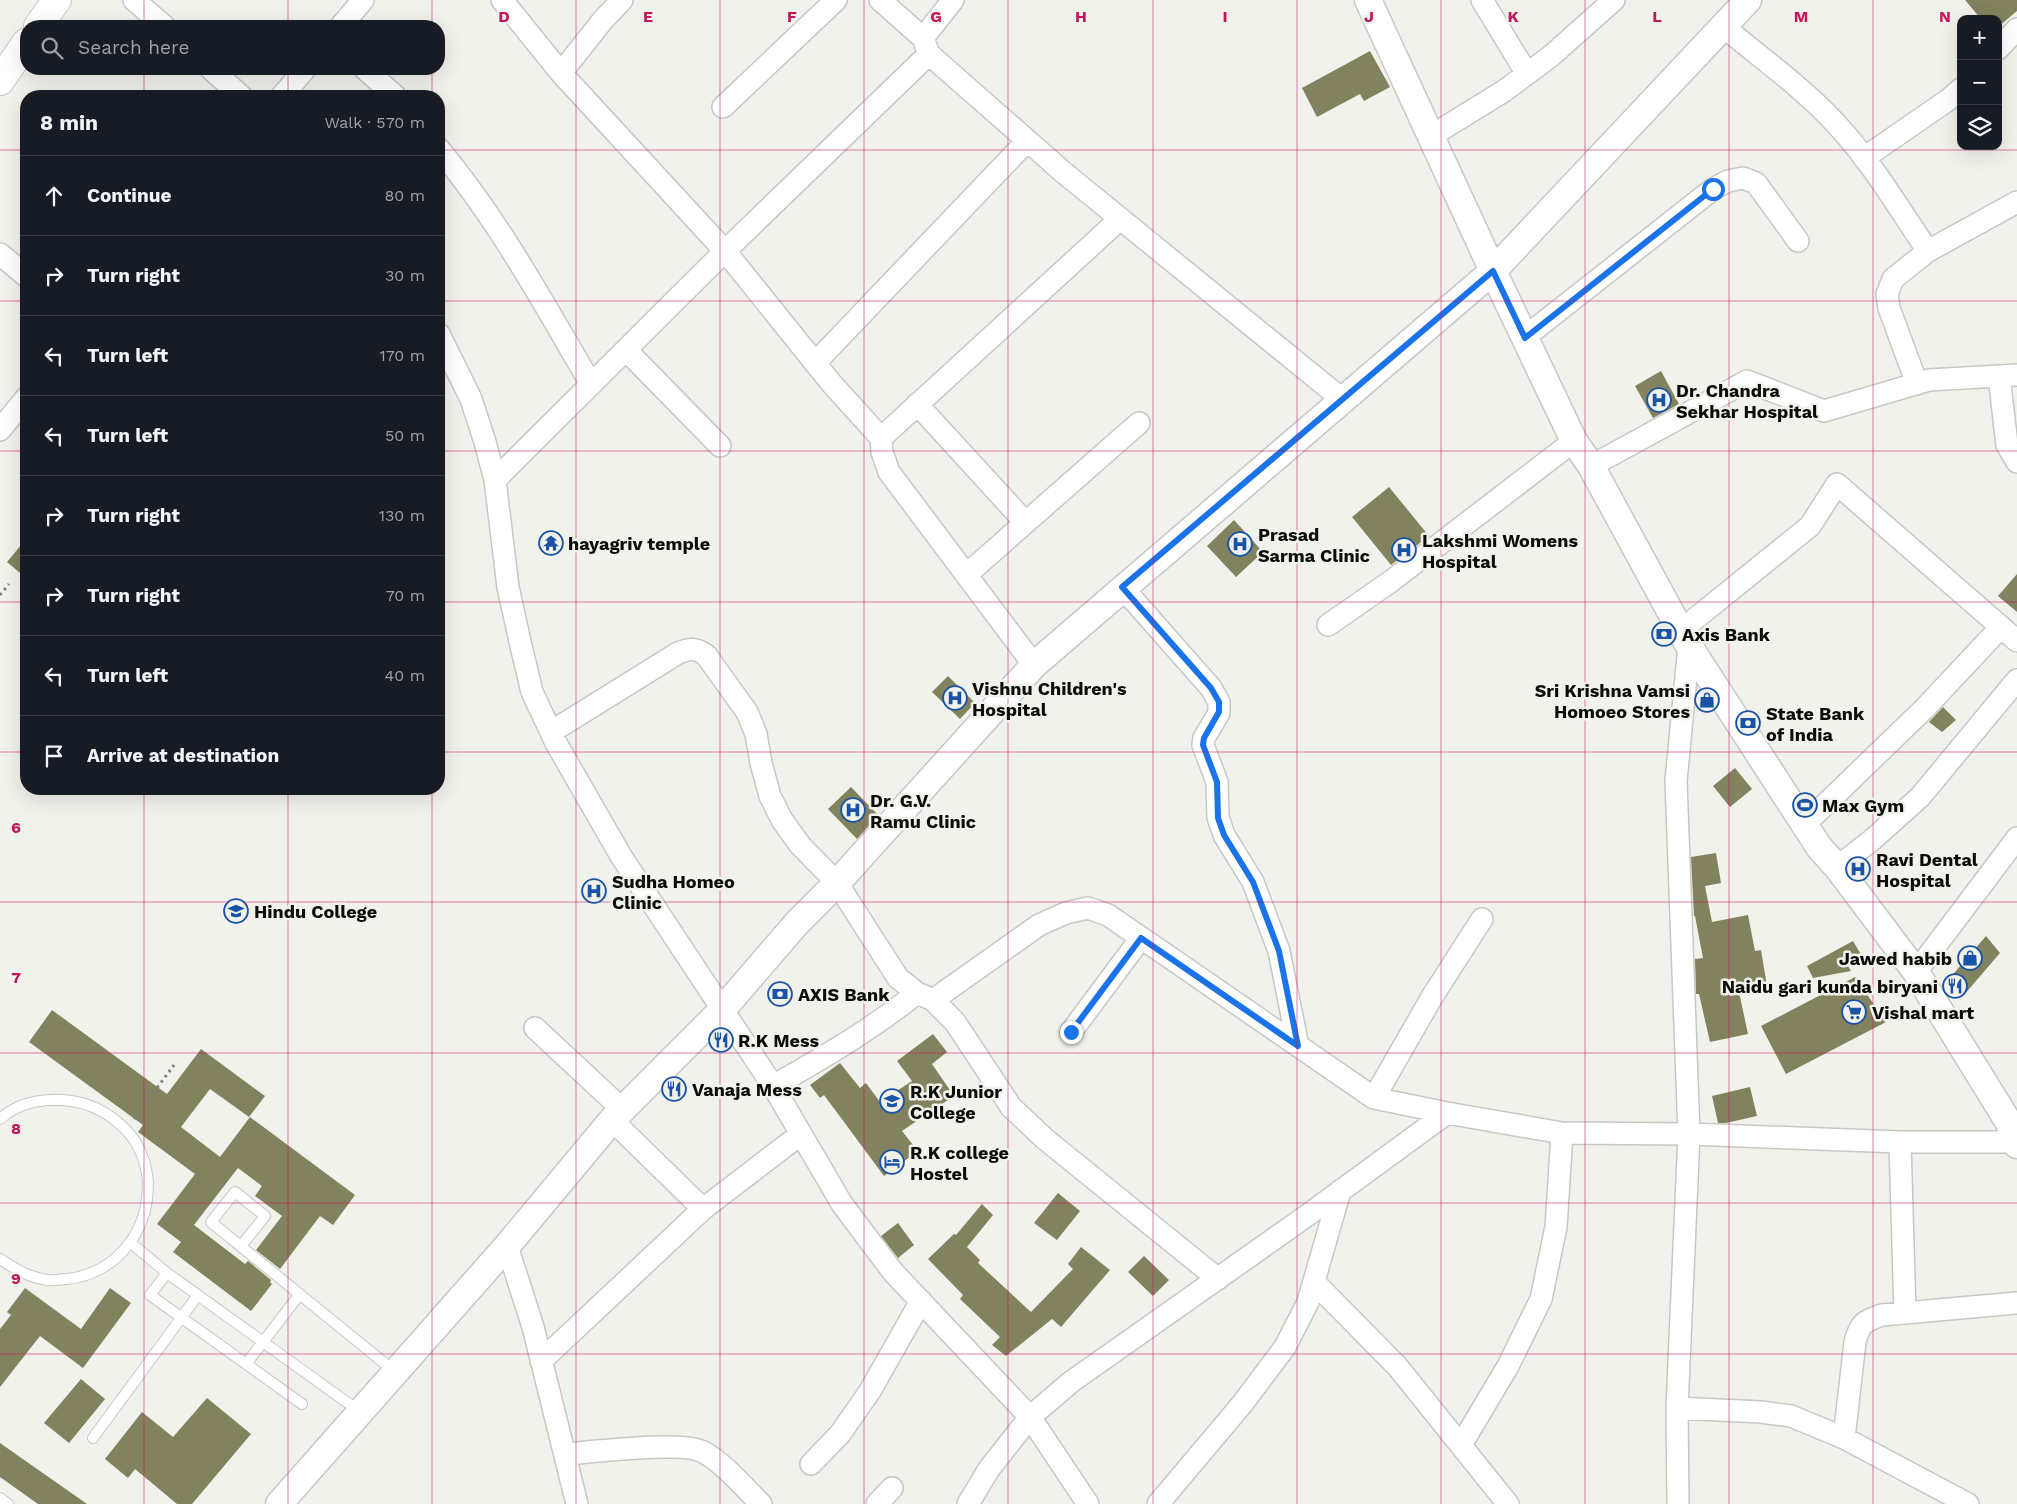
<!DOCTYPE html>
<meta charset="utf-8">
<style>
body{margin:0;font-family:"Work Sans",sans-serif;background:#242831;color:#f1f3f6}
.controls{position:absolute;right:15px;top:15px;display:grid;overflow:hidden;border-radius:10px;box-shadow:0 5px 20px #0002}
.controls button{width:45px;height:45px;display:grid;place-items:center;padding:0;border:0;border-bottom:1px solid #363941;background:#171b24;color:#f1f3f6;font:25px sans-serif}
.stop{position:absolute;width:15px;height:15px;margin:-11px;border:4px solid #1a73e8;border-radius:50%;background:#fff}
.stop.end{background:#1a73e8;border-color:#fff;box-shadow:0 1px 5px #0008}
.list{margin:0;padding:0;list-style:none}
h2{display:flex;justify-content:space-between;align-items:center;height:65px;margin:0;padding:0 20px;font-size:21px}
h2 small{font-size:16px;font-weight:400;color:#9ea1a6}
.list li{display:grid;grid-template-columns:32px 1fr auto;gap:15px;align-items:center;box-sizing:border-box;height:80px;padding:0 20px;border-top:1px solid #363941}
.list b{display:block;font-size:19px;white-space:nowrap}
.list em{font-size:16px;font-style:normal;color:#9ea1a6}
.icon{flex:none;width:28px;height:28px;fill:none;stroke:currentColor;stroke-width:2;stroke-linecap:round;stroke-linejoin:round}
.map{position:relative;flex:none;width:2017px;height:1504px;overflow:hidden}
.search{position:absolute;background:#171b24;box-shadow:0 5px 20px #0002;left:20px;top:20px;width:425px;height:55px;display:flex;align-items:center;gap:12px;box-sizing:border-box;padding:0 18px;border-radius:20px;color:#9ea1a6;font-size:19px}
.panel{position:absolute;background:#171b24;box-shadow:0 5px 20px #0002;left:20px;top:90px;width:425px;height:705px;border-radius:20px}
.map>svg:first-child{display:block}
.building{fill:#83825e}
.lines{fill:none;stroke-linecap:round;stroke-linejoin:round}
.service-casing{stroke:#c7c7c3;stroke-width:12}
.minor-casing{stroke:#c7c7c3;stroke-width:24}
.tertiary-casing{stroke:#c7c7c3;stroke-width:29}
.secondary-casing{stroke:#c7c7c3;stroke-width:30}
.path{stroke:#7f7f7c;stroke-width:3;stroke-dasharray:2.5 4;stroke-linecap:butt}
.service{stroke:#fff;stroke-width:10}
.minor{stroke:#fff;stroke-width:21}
.tertiary{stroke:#fff;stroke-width:26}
.secondary{stroke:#fff;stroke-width:28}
.route{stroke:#1a73e8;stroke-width:6}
.grid{fill:none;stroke:#c2185b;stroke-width:1;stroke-opacity:0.55}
.labels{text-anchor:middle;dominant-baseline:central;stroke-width:5;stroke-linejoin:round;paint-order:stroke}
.poi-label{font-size:18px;font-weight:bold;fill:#0c0c0b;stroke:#f2f2ed;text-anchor:start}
.grid-label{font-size:16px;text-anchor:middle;font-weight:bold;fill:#c2185b;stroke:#f2f2ed;stroke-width:5;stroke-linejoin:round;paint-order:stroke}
</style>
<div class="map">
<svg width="2017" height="1504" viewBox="0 0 2017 1504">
<rect width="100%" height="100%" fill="#f2f2ed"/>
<!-- building -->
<path class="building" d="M1965,0H2017V11L1998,27V19H1981Z
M1370,51L1390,87L1364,101L1360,94L1317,117L1302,88Z
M1661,371L1679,404L1653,418L1635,386Z
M1389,487L1429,536L1391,565L1352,517Z
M1234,520L1263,552L1236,577L1207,546Z
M26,539V578L7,562Z
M2017,574V612L1998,596Z
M948,676L975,703L960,719L932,692Z
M1943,707L1956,720L1942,732L1929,722Z
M1735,768L1752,789L1730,807L1713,786Z
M851,787L878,815L857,839L828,809Z
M1716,853L1721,883L1705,886L1712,922L1748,915L1755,951L1761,950L1767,986L1739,992L1748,1034L1710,1042L1699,994H1696L1695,959L1703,958L1695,916H1694L1691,857Z
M1986,936L2000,953L1963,996L1948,980Z
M1853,941L1863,958L1848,966L1851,971L1813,978L1807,966Z
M1855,977L1886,1022L1786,1074L1761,1026Z
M52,1010L167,1094L201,1049L265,1096L249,1117L210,1089L181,1127L220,1157L250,1117L355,1195L333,1225L320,1216L280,1269L256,1250L282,1216L255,1196L262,1186L238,1168L194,1225L245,1264L248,1261L271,1280L270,1282L272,1284L251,1311L173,1252L181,1242L157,1224L195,1174L138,1132L143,1125L29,1042Z
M933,1034L947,1052L932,1064L954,1096L902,1131L918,1151L884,1176L824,1095L820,1098L810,1085L840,1063L860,1088L866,1083L880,1102L912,1081L897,1061Z
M1750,1087L1757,1116L1726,1123H1718L1712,1096Z
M1058,1193L1080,1211L1057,1240L1034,1223Z
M982,1204L993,1215L967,1247L980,1260L978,1263L1031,1312L1073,1269L1068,1264L1081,1247L1110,1270L1061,1327L1052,1319L1006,1356L992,1345L1000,1337L960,1299L963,1295L928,1259L954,1234L956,1235Z
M898,1223L914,1245L898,1258L881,1236Z
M1144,1256L1169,1280L1153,1296L1128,1272Z
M25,1288L81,1329L110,1288L131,1303L83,1368L40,1336L0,1387V1329L11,1315L7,1312Z
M81,1379L105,1399L69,1443L44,1423Z
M207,1398L251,1434L192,1504H177L135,1469L128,1478L105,1459L142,1412L173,1437Z
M0,1443L87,1504H38L0,1477Z"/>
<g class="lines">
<!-- service casing -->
<g class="service-casing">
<path id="service" d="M0,1119C18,1102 47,1097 71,1101C92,1104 109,1113 124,1128C137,1140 144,1157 147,1174C154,1225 119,1274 67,1279C61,1279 54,1281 48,1280C30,1278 15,1269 0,1259
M131,1243L167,1273
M241,1246L265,1216L235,1192L211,1222L394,1371
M246,1364L300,1294
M302,1404L150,1295L167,1273L359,1411
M93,1438L198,1295
M0,1498L8,1504"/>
</g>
<!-- minor casing -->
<g class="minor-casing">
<path id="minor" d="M134,0L164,26
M502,0L561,73L725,251L832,384L881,438
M880,0L923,38L929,54L1063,172L1343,400
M1482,0L1527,74
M341,26L363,0
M1724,27C1762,59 1806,90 1839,127C1873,164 1899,209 1928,251
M923,38L953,0
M1998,49L2017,29
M211,69L241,96
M365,69L395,96
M561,73L603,20L622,0
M282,96L305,69
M723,107L836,0
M1431,136L1504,91L1551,56L1614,0
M439,149C499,221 544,304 591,384
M1864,158L1948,100L1961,89
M0,254L26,276
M439,334L471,399L485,442L495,480L508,587L521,646L532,692L556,743L621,856L773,1086L842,1204L893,1272L1030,1417L1088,1504
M1525,337L1713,189L1728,181L1743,178L1756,183L1798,241
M626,350L720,446
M815,363L1027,141
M1999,376L2007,445L2017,462
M1917,384L1889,308L1887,294L1893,279L1928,251L2017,202
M917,404L1025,522
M0,430L26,398
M1591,466L1747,381L1824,411L1929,380L2017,375
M495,480L725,251L929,54
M966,575L1139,423
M1122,587L1211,688L1219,702V713L1204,738L1203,745L1217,782L1218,817L1224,835L1253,882L1279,951L1298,1046
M1328,625L1390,582L1574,441
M1680,631L1810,526L1837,484L2017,641
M1034,665L889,472L882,452L881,438L1120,219
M551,732L678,653C690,648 696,648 706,655L747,712L756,734L761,763L770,796L782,820L800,845L837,883L898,978L917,993L933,1000L955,1022L1011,1107L1045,1139L1218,1279
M1804,825L1925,708L2001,627
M1837,867L1872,840L1920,797L2017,680
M1916,972L2017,838
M933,1000L1039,925L1066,913L1088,908L1108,915L1374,1098L1447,1113
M535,1028L623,1110
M1071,1032L1141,938
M773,1086C823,1058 872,1029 917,993
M1374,1098L1432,997L1482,919
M612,1120L703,1209
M1900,1142L1905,1313
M507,1246L533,1327L577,1504
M1314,1282L1397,1366L1508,1504
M541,1361L703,1209L801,1134
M1677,1408L1761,1412L1791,1416L1844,1438L1968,1504
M1844,1438L1855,1342C1860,1323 1864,1321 1882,1315L2017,1303
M1461,1445L1508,1366L1541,1299L1556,1227L1562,1133
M565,1454C592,1452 680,1441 701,1451C720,1459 746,1489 761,1504
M811,1464L840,1434L870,1391L921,1301
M877,1504L892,1488
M968,1504L989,1469L1030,1417L1071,1382L1305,1217L1447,1113L1562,1133L1689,1134L1900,1142H2014
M1158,1504L1243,1403L1285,1347L1308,1302L1340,1191
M1678,1504L1677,1408L1689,1134L1676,781L1689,646"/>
</g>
<!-- tertiary casing -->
<g class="tertiary-casing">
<path id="tertiary" d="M1368,0L1493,271L1574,441L1591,466L1689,646L1819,847L1837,867L1916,972L2009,1123L2017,1145
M279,1504L507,1246L612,1120L722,1010L797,923L837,883L1034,665L1493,271L1748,0"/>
</g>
<!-- secondary casing -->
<g class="secondary-casing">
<path id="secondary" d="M38,26L57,0
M0,81L26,43"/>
</g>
<!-- path -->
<path class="path" d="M0,595L9,584
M134,1119L174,1065"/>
<!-- service -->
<use href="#service" class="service"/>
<!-- minor -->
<use href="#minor" class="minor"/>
<!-- tertiary -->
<use href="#tertiary" class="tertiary"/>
<!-- secondary -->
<use href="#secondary" class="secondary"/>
</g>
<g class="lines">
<!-- route -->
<path class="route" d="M1071,1032L1141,938L1298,1046L1279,951L1253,882L1224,835L1218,818L1217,782L1203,745L1204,738L1219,712V702L1211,688L1122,587L1493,271L1525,338L1713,189"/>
</g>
<!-- grid -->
<path class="grid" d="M144,0V26M288,0V26M432,0V26M576,0V1504M720,0V1504M864,0V1504M1008,0V1504M1153,0V1504M1297,0V1504M1441,0V1504M1585,0V1504M1729,0V1504M1873,0V1504M144,69V96M288,69V96M432,69V96M0,150H26M439,150H2017M0,301H26M439,301H2017M0,451H26M439,451H2017M0,602H26M439,602H2017M0,752H26M439,752H2017M144,789V1504M288,789V1504M432,789V1504M0,902H2017M0,1053H2017M0,1203H2017M0,1354H2017"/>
<!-- icons -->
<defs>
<g id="hospital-ring" transform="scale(1.25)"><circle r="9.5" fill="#f2f2ed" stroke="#1853a5" stroke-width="1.5"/><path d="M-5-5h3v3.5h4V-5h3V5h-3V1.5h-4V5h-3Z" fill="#1853a5"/></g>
<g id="temple-ring" transform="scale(1.25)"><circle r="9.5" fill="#f2f2ed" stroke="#1853a5" stroke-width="1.5"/><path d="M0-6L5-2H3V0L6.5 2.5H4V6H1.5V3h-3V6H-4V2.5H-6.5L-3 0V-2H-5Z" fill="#1853a5"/></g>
<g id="bank-ring" transform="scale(1.25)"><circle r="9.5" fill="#f2f2ed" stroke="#1853a5" stroke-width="1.5"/><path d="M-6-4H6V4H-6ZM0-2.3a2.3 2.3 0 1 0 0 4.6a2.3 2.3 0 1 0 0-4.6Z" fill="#1853a5"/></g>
<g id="shop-ring" transform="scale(1.25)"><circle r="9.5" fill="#f2f2ed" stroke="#1853a5" stroke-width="1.5"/><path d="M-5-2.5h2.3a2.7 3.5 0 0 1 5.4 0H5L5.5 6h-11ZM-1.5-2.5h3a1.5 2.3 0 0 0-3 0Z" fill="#1853a5"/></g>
<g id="stadium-ring" transform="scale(1.25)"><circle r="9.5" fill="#f2f2ed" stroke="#1853a5" stroke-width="1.5"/><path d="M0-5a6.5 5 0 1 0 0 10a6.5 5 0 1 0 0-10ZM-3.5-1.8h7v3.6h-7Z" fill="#1853a5"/></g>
<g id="university-ring" transform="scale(1.25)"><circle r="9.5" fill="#f2f2ed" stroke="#1853a5" stroke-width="1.5"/><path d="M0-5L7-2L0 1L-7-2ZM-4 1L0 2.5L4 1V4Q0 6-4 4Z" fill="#1853a5"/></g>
<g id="restaurant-ring" transform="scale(1.25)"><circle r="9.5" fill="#f2f2ed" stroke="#1853a5" stroke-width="1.5"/><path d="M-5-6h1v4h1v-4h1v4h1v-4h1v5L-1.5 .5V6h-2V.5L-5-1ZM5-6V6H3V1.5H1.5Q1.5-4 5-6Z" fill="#1853a5"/></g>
<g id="supermarket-ring" transform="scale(1.25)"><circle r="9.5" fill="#f2f2ed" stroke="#1853a5" stroke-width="1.5"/><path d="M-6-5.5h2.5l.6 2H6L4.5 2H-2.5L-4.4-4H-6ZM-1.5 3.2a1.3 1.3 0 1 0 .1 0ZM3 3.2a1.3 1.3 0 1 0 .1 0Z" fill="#1853a5"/></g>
<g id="hotel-ring" transform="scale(1.25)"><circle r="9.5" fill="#f2f2ed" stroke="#1853a5" stroke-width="1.5"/><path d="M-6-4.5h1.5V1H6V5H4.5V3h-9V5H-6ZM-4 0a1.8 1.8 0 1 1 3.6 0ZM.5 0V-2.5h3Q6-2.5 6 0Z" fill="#1853a5"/></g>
</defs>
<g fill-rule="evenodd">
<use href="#hospital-ring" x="1659" y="400"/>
<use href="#temple-ring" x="551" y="543"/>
<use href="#hospital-ring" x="1240" y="544"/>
<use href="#hospital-ring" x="1404" y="550"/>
<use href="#bank-ring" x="1664" y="634"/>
<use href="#hospital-ring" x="955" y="698"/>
<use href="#shop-ring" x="1707" y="700"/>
<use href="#bank-ring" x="1748" y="723"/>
<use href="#stadium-ring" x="1805" y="805"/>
<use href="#hospital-ring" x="853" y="810"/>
<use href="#hospital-ring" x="1858" y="869"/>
<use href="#hospital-ring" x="594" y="891"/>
<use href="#university-ring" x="236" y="911"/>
<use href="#shop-ring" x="1970" y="958"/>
<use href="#restaurant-ring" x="1955" y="986"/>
<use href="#bank-ring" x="780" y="994"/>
<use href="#supermarket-ring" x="1854" y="1012"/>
<use href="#restaurant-ring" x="721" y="1040"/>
<use href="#restaurant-ring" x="674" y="1089"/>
<use href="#university-ring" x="892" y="1101"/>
<use href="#hotel-ring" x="892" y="1162"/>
</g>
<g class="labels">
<!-- poi labels -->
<g class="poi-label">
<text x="1676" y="390">Dr. Chandra<tspan x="1676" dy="21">Sekhar Hospital</tspan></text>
<text x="1258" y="534">Prasad<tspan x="1258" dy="21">Sarma Clinic</tspan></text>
<text x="1422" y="540">Lakshmi Womens<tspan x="1422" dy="21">Hospital</tspan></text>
<text x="568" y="543">hayagriv temple</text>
<text x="1682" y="634">Axis Bank</text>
<text x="972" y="688">Vishnu Children's<tspan x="972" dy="21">Hospital</tspan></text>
<text x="1690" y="690" text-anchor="end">Sri Krishna Vamsi<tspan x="1690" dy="21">Homoeo Stores</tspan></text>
<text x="1766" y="713">State Bank<tspan x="1766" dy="21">of India</tspan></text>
<text x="870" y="800">Dr. G.V.<tspan x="870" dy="21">Ramu Clinic</tspan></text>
<text x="1822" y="805">Max Gym</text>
<text x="1876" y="859">Ravi Dental<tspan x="1876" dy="21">Hospital</tspan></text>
<text x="612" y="881">Sudha Homeo<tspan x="612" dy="21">Clinic</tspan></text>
<text x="254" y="911">Hindu College</text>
<text x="1952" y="958" text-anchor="end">Jawed habib</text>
<text x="1938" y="986" text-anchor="end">Naidu gari kunda biryani</text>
<text x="798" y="994">AXIS Bank</text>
<text x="1872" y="1012">Vishal mart</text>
<text x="738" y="1040">R.K Mess</text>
<text x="692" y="1089">Vanaja Mess</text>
<text x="910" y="1091">R.K Junior<tspan x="910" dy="21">College</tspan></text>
<text x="910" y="1152">R.K college<tspan x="910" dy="21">Hostel</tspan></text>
</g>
</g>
<g class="grid-label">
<text x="504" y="22">D</text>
<text x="648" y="22">E</text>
<text x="792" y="22">F</text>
<text x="936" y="22">G</text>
<text x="1081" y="22">H</text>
<text x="1225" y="22">I</text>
<text x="1369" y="22">J</text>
<text x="1513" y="22">K</text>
<text x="1657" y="22">L</text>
<text x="1801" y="22">M</text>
<text x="1945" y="22">N</text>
<text x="16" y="833">6</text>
<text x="16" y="983">7</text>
<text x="16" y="1134">8</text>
<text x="16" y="1284">9</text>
</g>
</svg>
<div class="controls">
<button>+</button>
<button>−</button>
<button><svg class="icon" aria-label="layers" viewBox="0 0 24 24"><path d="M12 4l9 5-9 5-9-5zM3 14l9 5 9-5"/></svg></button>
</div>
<div class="stop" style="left:1713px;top:189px"></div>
<div class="stop end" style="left:1071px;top:1032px"></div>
<div class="search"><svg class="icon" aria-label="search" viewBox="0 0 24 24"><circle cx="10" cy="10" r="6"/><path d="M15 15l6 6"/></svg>Search here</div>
<section class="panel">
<h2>8 min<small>Walk · 570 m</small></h2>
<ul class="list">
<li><svg class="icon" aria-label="ahead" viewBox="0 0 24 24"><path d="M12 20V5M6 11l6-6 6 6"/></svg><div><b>Continue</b></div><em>80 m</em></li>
<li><svg class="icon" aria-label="right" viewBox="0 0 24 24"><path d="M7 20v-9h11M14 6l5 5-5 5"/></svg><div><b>Turn right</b></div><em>30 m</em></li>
<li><svg class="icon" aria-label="left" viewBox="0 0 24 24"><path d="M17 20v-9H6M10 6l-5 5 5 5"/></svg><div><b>Turn left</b></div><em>170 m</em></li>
<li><svg class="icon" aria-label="left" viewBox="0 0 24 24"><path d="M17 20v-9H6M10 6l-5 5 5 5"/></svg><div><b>Turn left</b></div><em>50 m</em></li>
<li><svg class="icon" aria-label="right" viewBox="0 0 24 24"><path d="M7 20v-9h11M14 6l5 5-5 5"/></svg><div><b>Turn right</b></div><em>130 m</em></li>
<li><svg class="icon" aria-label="right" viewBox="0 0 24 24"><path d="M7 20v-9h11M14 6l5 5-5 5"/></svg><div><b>Turn right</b></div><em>70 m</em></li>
<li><svg class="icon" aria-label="left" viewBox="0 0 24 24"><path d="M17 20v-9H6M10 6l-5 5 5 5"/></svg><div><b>Turn left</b></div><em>40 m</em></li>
<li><svg class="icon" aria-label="arrive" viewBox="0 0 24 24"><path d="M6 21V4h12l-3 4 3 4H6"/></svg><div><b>Arrive at destination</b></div></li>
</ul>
</section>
</div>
